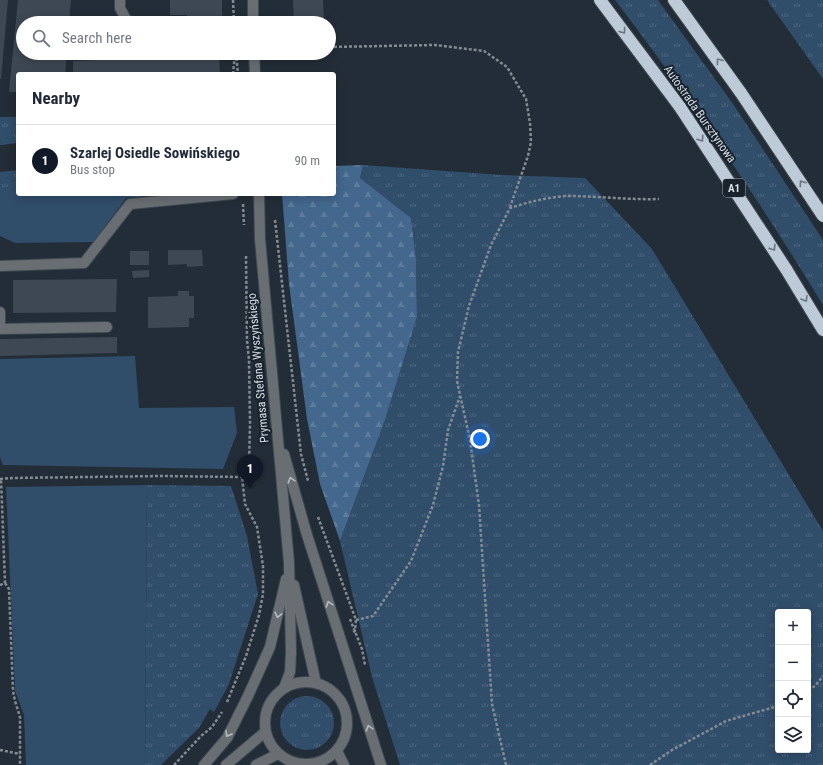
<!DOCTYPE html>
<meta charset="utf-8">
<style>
body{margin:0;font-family:"Roboto Condensed",sans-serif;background:#f6f6f7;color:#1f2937}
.controls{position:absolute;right:12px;bottom:12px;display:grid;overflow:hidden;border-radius:4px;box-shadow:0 2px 10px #0003}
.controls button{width:36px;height:36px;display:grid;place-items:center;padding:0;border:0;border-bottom:1px solid #e0e1e3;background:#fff;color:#1f2937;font:20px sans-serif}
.you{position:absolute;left:480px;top:439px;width:14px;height:14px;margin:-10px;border:3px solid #fff;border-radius:50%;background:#1a73e8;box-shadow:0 0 0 6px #1a73e833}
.badge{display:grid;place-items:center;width:26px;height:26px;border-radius:50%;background:#111827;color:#fff;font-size:13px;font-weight:700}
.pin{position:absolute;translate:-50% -33px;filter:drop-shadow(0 1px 2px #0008)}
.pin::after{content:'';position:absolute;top:21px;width:14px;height:12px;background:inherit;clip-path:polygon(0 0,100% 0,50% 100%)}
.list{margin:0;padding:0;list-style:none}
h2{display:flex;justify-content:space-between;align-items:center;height:52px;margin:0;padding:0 16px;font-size:17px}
h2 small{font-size:13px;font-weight:400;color:#747a83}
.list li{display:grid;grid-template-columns:26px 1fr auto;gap:12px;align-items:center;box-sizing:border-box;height:72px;padding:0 16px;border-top:1px solid #e0e1e3}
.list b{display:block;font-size:15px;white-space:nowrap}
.list p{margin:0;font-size:13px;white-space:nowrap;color:#747a83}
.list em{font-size:13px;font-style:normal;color:#747a83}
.icon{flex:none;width:22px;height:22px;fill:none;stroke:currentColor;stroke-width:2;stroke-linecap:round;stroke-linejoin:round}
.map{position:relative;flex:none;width:823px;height:765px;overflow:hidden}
.search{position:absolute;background:#fff;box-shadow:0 2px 10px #0003;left:16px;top:16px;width:320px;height:44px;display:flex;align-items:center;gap:10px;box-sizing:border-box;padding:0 14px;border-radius:22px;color:#747a83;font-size:15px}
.panel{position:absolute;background:#fff;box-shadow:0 2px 10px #0003;left:16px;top:72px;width:320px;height:124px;border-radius:4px}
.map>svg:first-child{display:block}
.grass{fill:url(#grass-tufts);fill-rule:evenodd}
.forest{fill:url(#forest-firs)}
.garden{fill:#304d6a}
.building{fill:#3d4853}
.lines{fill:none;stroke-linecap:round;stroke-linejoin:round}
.minor-casing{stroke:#404953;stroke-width:12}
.highway-casing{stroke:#404953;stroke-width:14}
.path{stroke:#838b93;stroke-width:2.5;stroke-dasharray:3 2;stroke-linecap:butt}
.minor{stroke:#696e73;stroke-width:10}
.highway{stroke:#bdcad8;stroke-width:12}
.highway-bridge-casing{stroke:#404953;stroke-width:14;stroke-linecap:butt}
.highway-bridge{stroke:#bdcad8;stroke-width:12}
.oneway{stroke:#6b7682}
.oneway2{stroke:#b5bcc2}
.labels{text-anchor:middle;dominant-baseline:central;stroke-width:4;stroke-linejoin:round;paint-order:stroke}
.shield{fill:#19232d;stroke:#9da5ad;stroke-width:1}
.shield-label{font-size:11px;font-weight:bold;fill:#d6dde4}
.street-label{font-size:12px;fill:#d6dde4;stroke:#19232d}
</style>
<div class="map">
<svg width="823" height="765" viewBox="0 0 823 765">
<defs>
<pattern id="grass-tufts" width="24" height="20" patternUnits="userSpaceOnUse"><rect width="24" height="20" fill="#304d6a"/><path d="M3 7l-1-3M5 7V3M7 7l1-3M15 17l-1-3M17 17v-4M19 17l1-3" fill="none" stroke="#4d667f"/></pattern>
<pattern id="forest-firs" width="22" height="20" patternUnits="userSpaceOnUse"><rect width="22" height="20" fill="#43678d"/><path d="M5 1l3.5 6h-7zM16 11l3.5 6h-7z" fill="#5d7c9d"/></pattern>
</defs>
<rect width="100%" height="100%" fill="#232d37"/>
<!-- grass -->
<path class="grass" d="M615,0H658L733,104L823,240V305C759,200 690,98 615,0Z
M767,0H823V79Z
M0,117H18V143L0,145Z
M363,165L502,175L585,178L652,249L823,531V765H400L372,677L340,541L385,420L417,317L416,259L411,218L360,178ZM778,612H808V750H778Z
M18,170V190H0V172Z
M125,194H168L126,198Z
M147,485L231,486L247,536L258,594L229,684L214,712L210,709L199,728L161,765H145Z
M280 723a27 27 0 1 1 54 0a27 27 0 1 1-54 0Z"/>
<!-- forest -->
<path class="forest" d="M363,165L360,178L411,218L416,259L417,317L385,420L340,541L320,484L307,419L289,284L282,194H334V166Z"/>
<!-- garden -->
<path class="garden" d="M0,190H18V194H125L126,198L94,242L15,243L0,236Z
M135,356L139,408L234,407L237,433L223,469L3,465L0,457V359Z
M147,485L145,765H26L24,715L15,691L6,487Z"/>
<!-- building -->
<path class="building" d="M0,0H8L1,79H0Z
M18,0H71L69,23H23V53H67L65,74H18V92H9Z
M170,0H222V16H187V15H170Z
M293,0H323L324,21L294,23Z
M219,55L220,74H73V61Z
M168,250H202L203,266L187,267V264L168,265Z
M130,251H149V265H130Z
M149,270V277L133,278L132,271Z
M117,279L116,312L13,313V280Z
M178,291H189V296H194V318H189V327L148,328V297L178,296Z
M117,337V353L0,356V339Z"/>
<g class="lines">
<!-- minor casing -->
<g class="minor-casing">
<path id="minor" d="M120,0V8L128,23
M253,0V23
M254,53L255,74
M259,194L260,239L289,563L291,652L290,672L284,688
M0,266L84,263L130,204L233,194
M0,312V329L107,327
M284,454L307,535L381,765
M294,585L316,683
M265 723a41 41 0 1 1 82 0a41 41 0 1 1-82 0Z
M337,751L344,765
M204,765L227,738L248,696L270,647L286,579
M226,765L265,732
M256,765L278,754"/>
</g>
<!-- highway casing -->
<g class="highway-casing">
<path id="highway" d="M600,0L680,107
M674,0L741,93
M786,269L823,330"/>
</g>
<!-- path -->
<path class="path" d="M233,0L234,23
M329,47L435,45L484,51L507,67L526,99L530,123L531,142L528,156L510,207
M236,53L238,74
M233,74L235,53
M243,204L244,225
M275,220L301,454L308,481
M0,479L12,478L161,476L242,477
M318,517L356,620L355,631L352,633
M5,583L9,589L13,691L15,701L20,717V765
M0,585L5,583L1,479
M350,619L362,649L365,665
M356,620L373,616L411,561L433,505L443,466L448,430L460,396
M808,690L815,686L823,676
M227,702L246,656L259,615L263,594V566L257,527L245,504L242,477L249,466L250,423L249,360L247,340L246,256
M0,750L20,754
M174,765L201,736L212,727L222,712
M506,765L492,704L479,505L470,440L457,381L458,352L469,306L491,245L510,208C529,202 548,197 567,196C598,196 628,200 659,199
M650,765L672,750L726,721L778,706"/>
<!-- minor -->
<use href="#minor" class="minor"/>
<!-- highway -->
<use href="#highway" class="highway"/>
<!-- highway-bridge casing -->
<g class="highway-bridge-casing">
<path id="highway-bridge" d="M741,93L823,216
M680,107L786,269"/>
</g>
<!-- highway-bridge -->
<use href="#highway-bridge" class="highway-bridge"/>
</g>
<!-- one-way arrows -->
<defs><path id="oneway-chevron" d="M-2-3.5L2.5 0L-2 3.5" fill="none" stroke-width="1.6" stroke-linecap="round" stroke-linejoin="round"/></defs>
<g class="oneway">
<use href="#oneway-chevron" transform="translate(623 31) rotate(53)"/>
<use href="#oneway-chevron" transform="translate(719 61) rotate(-126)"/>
<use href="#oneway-chevron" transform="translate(701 139) rotate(56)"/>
<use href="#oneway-chevron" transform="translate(802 183) rotate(-124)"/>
<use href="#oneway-chevron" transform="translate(773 248) rotate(57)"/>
<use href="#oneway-chevron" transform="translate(805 299) rotate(59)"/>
</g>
<g class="oneway2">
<use href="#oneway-chevron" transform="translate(291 480) rotate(-106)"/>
<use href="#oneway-chevron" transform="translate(329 604) rotate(-108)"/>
<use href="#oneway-chevron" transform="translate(278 615) rotate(103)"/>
<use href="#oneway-chevron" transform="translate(369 728) rotate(-108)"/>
<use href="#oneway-chevron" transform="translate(228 734) rotate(120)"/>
</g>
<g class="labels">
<!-- shield labels -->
<rect class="shield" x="723" y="179" width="22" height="18" rx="3"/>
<g class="shield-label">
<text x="734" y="188">A1</text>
</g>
<!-- street labels -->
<g class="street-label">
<text transform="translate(700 114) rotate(55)">Autostrada Bursztynowa</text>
<text transform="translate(258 368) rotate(-95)">Prymasa Stefana Wyszyńskiego</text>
</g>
</g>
</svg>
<div class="controls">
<button>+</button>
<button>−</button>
<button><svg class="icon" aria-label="locate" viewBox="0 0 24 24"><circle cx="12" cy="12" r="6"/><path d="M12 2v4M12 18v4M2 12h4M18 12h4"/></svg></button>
<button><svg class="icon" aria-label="layers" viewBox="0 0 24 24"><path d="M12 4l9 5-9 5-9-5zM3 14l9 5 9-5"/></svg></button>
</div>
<div class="you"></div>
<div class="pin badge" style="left:250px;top:488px">1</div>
<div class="search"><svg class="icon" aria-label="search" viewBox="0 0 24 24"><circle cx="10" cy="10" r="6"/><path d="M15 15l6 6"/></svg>Search here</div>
<section class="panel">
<h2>Nearby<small></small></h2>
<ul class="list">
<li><span class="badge">1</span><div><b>Szarlej Osiedle Sowińskiego</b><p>Bus stop</p></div><em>90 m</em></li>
</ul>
</section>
</div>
